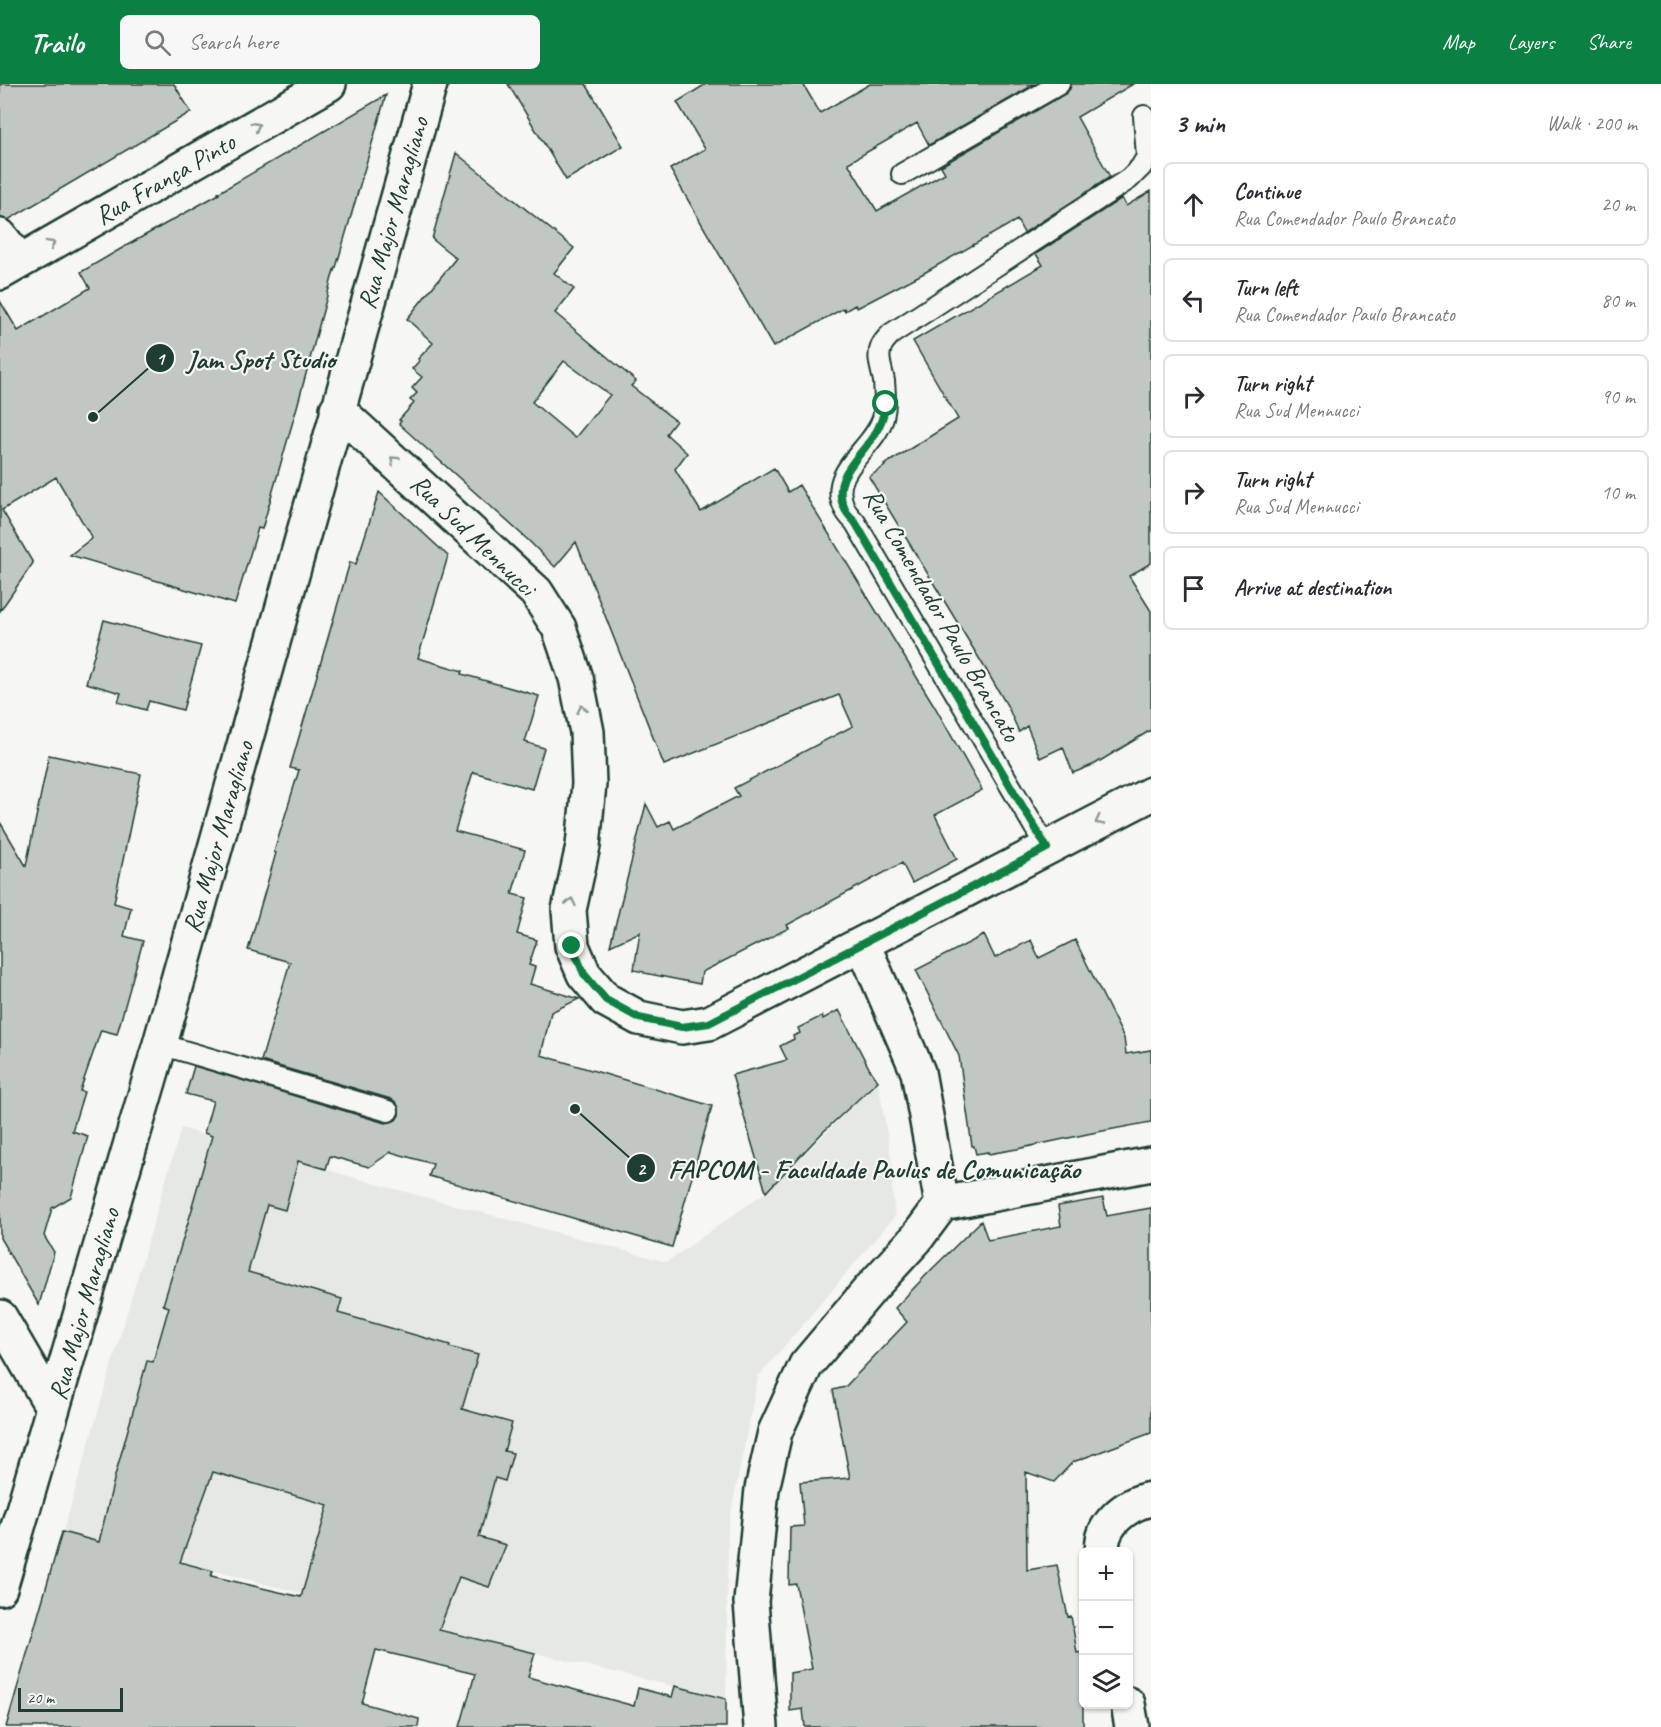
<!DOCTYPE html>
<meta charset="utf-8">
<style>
body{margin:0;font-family:Caveat,sans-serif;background:#f7f7f7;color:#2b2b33}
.controls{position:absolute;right:18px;bottom:18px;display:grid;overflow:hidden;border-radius:9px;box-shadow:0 2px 4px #0004}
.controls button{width:54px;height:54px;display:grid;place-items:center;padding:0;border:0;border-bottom:2px solid #e1e1e2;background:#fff;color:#2b2b33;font:30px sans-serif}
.scale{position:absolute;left:18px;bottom:15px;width:105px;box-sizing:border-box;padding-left:6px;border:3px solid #1f3d34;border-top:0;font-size:16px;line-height:21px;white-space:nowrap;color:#1f3d34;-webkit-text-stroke:4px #f6f6f2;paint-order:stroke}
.stop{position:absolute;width:18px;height:18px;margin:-14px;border:4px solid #0b8043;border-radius:50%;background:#fff}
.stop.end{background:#0b8043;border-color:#fff;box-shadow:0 2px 6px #0008}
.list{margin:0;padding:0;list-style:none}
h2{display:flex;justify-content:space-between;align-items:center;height:78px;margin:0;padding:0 24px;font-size:26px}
h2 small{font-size:20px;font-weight:400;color:#7c7c81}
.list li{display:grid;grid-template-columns:39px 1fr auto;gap:18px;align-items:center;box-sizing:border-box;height:84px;margin:0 12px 12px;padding:0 12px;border:2px solid #e1e1e2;border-radius:9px}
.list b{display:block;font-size:22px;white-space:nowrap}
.list p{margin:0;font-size:20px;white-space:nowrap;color:#7c7c81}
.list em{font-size:20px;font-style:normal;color:#7c7c81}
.icon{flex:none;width:33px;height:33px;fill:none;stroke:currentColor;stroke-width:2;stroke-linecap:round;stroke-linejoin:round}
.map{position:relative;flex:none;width:1151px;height:1643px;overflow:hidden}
header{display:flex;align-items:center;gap:36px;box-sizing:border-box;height:84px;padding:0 30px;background:#0b8043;color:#fff}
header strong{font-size:28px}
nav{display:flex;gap:33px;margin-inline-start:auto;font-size:21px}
.search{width:420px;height:54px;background:#f7f7f7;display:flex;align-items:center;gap:15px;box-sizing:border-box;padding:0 21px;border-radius:9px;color:#7c7c81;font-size:22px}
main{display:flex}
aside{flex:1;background:#fff}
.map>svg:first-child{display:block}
.built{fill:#e6e8e4}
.building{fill:#c1c8c3;stroke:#1f3d34;stroke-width:1.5;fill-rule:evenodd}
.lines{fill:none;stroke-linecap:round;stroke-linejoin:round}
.service-casing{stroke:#1f3d34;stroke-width:24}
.minor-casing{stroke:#1f3d34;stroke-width:38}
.service{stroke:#f6f6f2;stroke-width:20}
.minor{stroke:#f6f6f2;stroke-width:33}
.oneway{stroke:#8a9a93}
.route{stroke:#0b8043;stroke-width:8}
.labels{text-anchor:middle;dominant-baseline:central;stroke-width:4.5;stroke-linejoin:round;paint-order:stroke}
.street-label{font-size:26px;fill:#1f3d34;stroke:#f6f6f2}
.leader{fill:none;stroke:#1f3d34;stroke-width:2}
.callout-dot{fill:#1f3d34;stroke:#f6f6f2;stroke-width:2}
.mark-label{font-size:18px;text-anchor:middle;font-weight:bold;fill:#fff}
.callout-label{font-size:27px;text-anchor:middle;font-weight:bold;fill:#1f3d34;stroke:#f6f6f2;stroke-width:4.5;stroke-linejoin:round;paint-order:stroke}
</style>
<header>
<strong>Trailo</strong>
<div class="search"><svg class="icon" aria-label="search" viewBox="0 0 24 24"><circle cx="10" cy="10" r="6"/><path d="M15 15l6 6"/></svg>Search here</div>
<nav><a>Map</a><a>Layers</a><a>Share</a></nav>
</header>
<main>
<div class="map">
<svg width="1151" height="1643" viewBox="0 0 1151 1643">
<rect width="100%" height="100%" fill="#f6f6f2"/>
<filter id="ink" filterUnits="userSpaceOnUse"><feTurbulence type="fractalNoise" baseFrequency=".0167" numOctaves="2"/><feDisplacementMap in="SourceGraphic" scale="12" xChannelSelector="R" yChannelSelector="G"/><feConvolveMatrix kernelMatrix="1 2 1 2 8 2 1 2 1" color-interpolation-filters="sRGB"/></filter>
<g filter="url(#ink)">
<!-- built -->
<path class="built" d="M878,997L894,1091L892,1104L895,1132L758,1293L728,1444L726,1615L535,1569L63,1448L181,1044L387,1103L667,1178L766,1108Z"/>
<!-- building -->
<path class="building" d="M0,0H174L191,28L8,136L0,134Z
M508,0H586L623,62L566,96Z
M706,0H803L820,29L870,0H1035L929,61L917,39L848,79L877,127L945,89L941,82L1065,10L1070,5L1071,0H1133L1077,33L1110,93L1024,149L1017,136L924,189L857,224L855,221L845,227L844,224L773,263L670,85L705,65L677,18Z
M386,11L335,187L334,186L297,323L262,445L258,444L235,520L70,471L92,454L56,393L2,426L33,479L0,527V217L18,247L90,204L81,188L124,163L219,110L218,109Z
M456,69L574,164L554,189L574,205L555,229L636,297L631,302L676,337L666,350L687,369L675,385L701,428L774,384L788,408L799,401L935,623L982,706L935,731L957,775L912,799L902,779L787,841L789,844L702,888L700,900L644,889V888L634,886L640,848L610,862L646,720L658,743L670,737L674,745L739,712L734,704L853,642L839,611L664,681L576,458L555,483L528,456L399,340L401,337L399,336L414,319L410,316L417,309L412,304L422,293L412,285L419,277L418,275L433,259L407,235L456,174L432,155ZM564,277L610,311L575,354L532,318Z
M1151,107V479L1129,492L1151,527V646L1095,680L1073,689L1063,663L1040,674L1027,642L1019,648L1008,623L985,584L869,393L885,382L884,381L958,335L913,257L1043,181L1036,170L1122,114L1126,122Z
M379,408L448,472L418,574L463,587L462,590L539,612L525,658L544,664L532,705L473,688L455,747L525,766L512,810L527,814L517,850L537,856L529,881L535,883L530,900L579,915L551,928L541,971L712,1022L672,1163L429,1092L433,1080L391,1068L369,1083L330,1072L326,1085L298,1077L285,1126L267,1121L248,1188L342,1215L338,1229L450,1261L449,1263L478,1271L462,1325L512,1339L504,1367L513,1369L505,1397L495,1394L479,1453L506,1461L489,1503L459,1493L439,1546L535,1569L528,1593L634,1622L638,1604L672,1613L675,1602L726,1615V1643H460L475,1590L376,1566L362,1619L419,1635L418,1643H6L62,1448L99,1458L115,1392L147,1277L153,1278L169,1223L163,1221L193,1122H192L212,1052L204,1049L213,1017L186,1010L194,982L385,1039L391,1038L396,1036L399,1031V1024L396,1018L391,1015L261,977L290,878L248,866L276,769L274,768L299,686L290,684L350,478L356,480ZM213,1388L328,1421L301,1513L211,1492L213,1487L180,1478Z
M104,536L201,562L183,626L149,617L146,626L118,618L121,609L86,599Z
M49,671L141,690L114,819L131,824L124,852L143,857L117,950L101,946L80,1007L84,1008L72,1047L88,1052L71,1113L52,1124L44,1152L54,1168L39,1221L0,1154V738L26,782Z
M984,851L995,874L1031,856L1039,874L1075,856L1124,954L1126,970L1151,966V1038L1092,1049L1017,1065L988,1070V1068L976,1070L974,1062H972L959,972L916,886Z
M839,926L869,984L878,997L823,1048L766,1108L732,991L787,976L780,962L794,955L793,952L800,949L798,944L822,932L823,935Z
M1103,1114L1107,1132L1151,1124V1349L1073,1378L1054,1398L1026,1388L1027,1486L1057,1481L1068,1533L1071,1532L1077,1569L1083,1568V1643H805L803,1625L790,1627V1589L812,1585L796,1500L789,1501L790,1443L804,1442L800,1398L850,1394L833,1306L845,1303L907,1238L895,1224L931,1186L981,1137L988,1156L1061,1142L1058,1122Z"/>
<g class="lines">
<!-- service casing -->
<g class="service-casing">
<path id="service" d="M902,90L1059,0
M1047,764L855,438C851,434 846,429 844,423C827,387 874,365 883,334C886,322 885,310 884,297C882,285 876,273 882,261C884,257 888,253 891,250L1129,95L1141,83L1147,73L1144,32
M160,960L388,1027"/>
</g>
<!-- minor casing -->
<g class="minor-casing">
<path id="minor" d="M0,152L20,177
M0,189L329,0
M337,325L536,508L559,544L576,594L587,648L589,700L583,762L569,826L572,862L584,890L606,916L639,934L682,943L709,939L1151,710
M942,1120L1151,1080
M0,1233L53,1324
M1103,1468C1098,1441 1128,1419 1151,1415
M0,1504L160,960L430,0
M1128,1620L1132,1643
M761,1643L751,1518L762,1405L775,1348L806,1281L871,1204L916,1155L942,1120L918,988L863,860"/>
</g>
<!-- service -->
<use href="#service" class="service"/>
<!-- minor -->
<use href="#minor" class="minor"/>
</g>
<!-- one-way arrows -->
<defs><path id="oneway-chevron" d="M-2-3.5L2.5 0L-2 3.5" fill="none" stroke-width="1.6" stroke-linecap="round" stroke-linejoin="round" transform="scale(1.5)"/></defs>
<g class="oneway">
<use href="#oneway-chevron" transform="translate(256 42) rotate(-30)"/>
<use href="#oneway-chevron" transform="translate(51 160) rotate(-30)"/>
<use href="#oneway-chevron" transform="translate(394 376) rotate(-138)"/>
<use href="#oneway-chevron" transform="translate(582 625) rotate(-102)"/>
<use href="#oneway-chevron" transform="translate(1099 737) rotate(153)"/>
<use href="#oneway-chevron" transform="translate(571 818) rotate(-79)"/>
</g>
</g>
<g class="lines" filter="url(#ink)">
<!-- route -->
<path class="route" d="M572,862L584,890L606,916L639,934L682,943L709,939L1047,764L855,438C851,434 846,429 844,423C831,395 858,375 872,354C880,344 883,333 886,320"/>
</g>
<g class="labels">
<!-- street labels -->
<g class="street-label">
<text transform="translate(165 95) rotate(-30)">Rua França Pinto</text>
<text transform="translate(393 129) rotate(-74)">Rua Major Maragliano</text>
<text transform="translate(473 451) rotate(44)">Rua Sud Mennucci</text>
<text transform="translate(942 531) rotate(60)">Rua Comendador Paulo Brancato</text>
<text transform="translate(218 753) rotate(-74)">Rua Major Maragliano</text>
<text transform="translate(84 1220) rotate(-74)">Rua Major Maragliano</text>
</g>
</g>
<!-- callouts -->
<path class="leader" d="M93 333L160 274M575 1025L641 1084"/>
<g class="callout-dot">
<circle cx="93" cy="333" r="6"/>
<circle cx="575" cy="1025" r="6"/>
<circle cx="160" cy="274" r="15"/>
<circle cx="641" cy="1084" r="15"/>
</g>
<g class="mark-label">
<text x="160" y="281">1</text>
<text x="641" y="1091">2</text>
</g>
<g class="callout-label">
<text x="261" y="284">Jam Spot Studio</text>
<text x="874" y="1094">FAPCOM - Faculdade Paulus de Comunicação</text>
</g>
</svg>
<div class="controls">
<button>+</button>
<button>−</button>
<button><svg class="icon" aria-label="layers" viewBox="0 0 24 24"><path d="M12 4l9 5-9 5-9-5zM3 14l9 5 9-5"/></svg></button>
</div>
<div class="scale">20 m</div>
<div class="stop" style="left:886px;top:320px"></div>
<div class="stop end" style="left:572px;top:862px"></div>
</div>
<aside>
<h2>3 min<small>Walk · 200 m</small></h2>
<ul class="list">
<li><svg class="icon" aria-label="ahead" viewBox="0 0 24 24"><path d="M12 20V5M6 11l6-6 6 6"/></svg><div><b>Continue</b><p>Rua Comendador Paulo Brancato</p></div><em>20 m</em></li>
<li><svg class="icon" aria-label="left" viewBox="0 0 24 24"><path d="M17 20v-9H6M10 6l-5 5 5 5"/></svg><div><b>Turn left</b><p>Rua Comendador Paulo Brancato</p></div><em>80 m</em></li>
<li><svg class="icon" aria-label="right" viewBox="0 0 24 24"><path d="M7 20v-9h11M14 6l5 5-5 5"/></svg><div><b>Turn right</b><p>Rua Sud Mennucci</p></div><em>90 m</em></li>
<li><svg class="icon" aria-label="right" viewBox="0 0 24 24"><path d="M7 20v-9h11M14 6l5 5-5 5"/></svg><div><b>Turn right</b><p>Rua Sud Mennucci</p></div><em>10 m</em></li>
<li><svg class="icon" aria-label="arrive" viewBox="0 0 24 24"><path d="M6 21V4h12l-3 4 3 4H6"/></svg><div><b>Arrive at destination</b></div></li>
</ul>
</aside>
</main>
